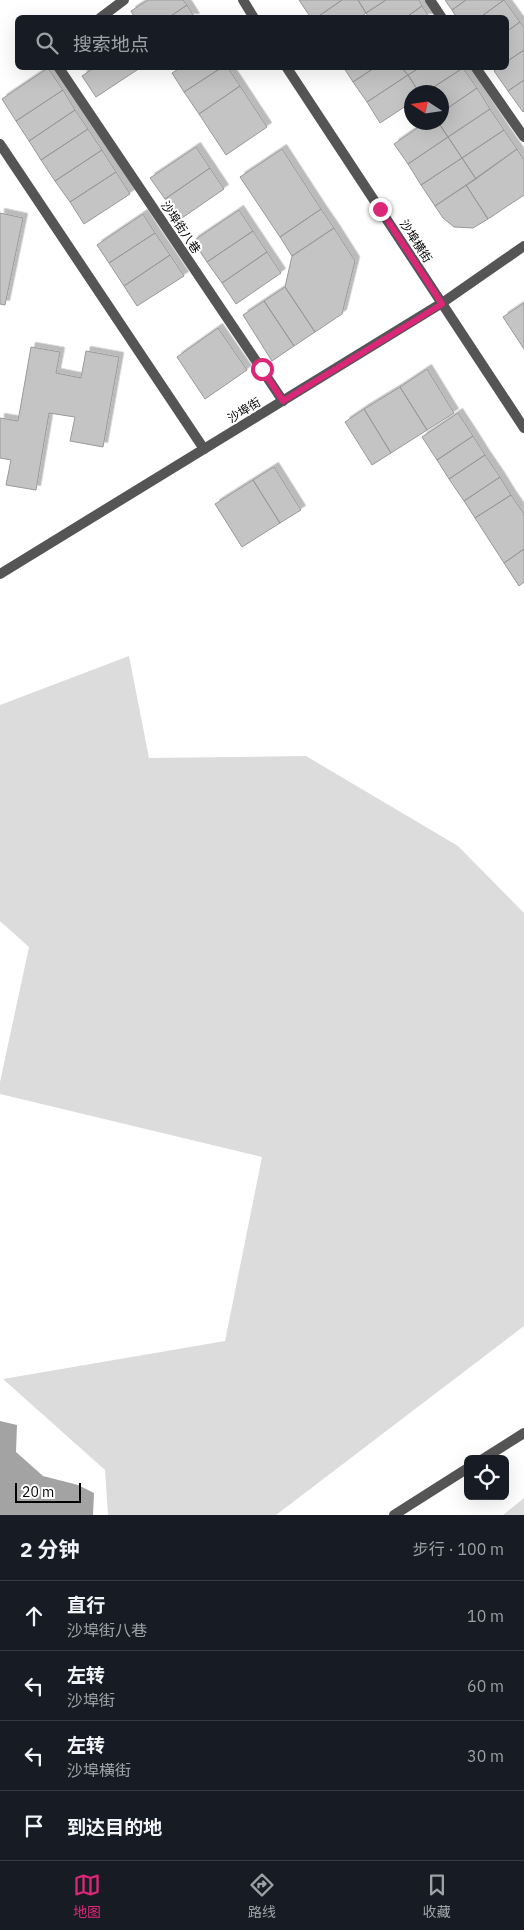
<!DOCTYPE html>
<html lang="zh">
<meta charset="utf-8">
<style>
body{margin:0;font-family:"IBM Plex Sans","Noto Sans SC",sans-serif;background:#242831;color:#f1f3f6}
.controls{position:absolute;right:15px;bottom:15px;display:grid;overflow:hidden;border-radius:8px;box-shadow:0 5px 20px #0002}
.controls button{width:45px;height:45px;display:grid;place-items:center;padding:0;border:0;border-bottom:1px solid #363941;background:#171b24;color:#f1f3f6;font:25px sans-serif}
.compass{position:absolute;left:404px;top:85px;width:45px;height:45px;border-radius:50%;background:#171b24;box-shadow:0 5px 20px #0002;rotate:282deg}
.scale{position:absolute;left:15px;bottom:12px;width:66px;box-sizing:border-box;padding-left:5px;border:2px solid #000;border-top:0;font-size:14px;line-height:18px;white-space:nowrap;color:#000;-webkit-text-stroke:4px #fff;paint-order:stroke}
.stop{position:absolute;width:15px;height:15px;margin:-11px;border:4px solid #db2777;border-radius:50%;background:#fff}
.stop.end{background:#db2777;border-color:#fff;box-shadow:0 1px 5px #0008}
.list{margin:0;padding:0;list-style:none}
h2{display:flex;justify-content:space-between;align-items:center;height:65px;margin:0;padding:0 20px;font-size:21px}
h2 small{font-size:16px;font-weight:400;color:#9ea1a6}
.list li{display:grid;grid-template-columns:32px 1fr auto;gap:15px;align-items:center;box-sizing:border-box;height:70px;padding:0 20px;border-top:1px solid #363941}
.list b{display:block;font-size:19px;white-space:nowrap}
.list p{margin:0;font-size:16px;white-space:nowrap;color:#9ea1a6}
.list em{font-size:16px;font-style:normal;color:#9ea1a6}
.icon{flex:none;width:28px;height:28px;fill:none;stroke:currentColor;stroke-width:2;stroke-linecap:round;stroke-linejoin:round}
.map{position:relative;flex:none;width:524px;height:1515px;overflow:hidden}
.search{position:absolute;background:#171b24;box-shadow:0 5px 20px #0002;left:15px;right:15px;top:15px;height:55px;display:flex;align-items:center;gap:12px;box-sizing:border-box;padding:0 18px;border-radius:8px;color:#9ea1a6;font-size:19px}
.sheet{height:345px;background:#171b24}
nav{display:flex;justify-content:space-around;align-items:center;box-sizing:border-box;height:70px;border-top:1px solid #363941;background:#171b24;font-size:14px;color:#9ea1a6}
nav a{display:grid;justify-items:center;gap:2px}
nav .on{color:#db2777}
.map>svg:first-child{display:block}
.green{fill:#dcdcdc}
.water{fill:#a3a3a3}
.building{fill:#c4c4c4;stroke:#999;filter:url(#shadow)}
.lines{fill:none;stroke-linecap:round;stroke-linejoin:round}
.lane{stroke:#555;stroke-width:10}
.street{stroke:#555;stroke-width:10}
.route{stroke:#db2777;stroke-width:6}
.labels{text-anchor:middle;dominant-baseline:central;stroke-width:4;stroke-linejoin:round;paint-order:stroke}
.street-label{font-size:12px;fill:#000;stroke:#fff}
</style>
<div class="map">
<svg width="524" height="1515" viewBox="0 0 524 1515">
<defs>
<filter id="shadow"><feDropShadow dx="4.5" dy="-4.5" stdDeviation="0" flood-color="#0004"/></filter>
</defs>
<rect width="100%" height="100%" fill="#fff"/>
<!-- green -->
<path class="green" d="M129,656L149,758L306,756L458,846L524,913V1326L276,1515H108L105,1470L3,1379L225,1341L262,1157L0,1094V1082L29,947L0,921V705Z
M524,1498V1515H503Z"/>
<!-- water -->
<path class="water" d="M0,1421L17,1425L16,1452L43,1476L78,1485L94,1493L93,1515H0Z"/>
<!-- building -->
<path class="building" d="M148,0H183L187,5L168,18H135L131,11Z
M299,0H342L316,18H311Z
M342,0H358L366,13L360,18H316Z
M358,0H386L366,13Z
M386,0H419L422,6L405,18H369L366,13Z
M445,0H466L452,10Z
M466,0H504L479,18H457L452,10Z
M504,0L520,22L506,32V18H479Z
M187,5L195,18H168Z
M422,6L430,18H405Z
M520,22L524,28V50L506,62V32Z
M524,50V80L508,91L494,71L499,68H506V62Z
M48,68L63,90L16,121L2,99Z
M94,68H140L96,97L82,76Z
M180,68H221L184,92L172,73Z
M221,68H228L240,86L199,114L184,92Z
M344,68H374L353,82Z
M374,68H402L408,75L367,102L353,82Z
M402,68H419L408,75Z
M419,68H463L426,92H419L408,75Z
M463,68L477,88L442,112V92H426Z
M408,75L419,92H412V102L380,123L367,102Z
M524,80V111L523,112L508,91Z
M240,86L267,127L226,155L199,114Z
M477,88L490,109L448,137L438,122H442V112Z
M63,90L75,110L29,141L16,121Z
M490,109L504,130L462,158L448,137Z
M75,110L88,129L41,160L29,141Z
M426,122H438L448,137L408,164L394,144Z
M88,129L102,150L55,181L41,160Z
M504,130L517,149L476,179L462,158Z
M448,137L462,158L421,185L408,164Z
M196,147L210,168L165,199L150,178Z
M282,149L321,209L280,237L240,177Z
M517,149L524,160V195L488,219L466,185Z
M102,150L116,172L70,202L55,181Z
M462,158L476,179L435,206L421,185Z
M210,168L224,189L179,220L165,199Z
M116,172L130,194L84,224L70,202Z
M466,185L488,219L473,228L454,227L443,218L435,206Z
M321,209L334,228L292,256L280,237Z
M239,210L253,231L207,262L193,241Z
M0,213L23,218L5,305L0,304Z
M143,214L155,233L109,263L97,245Z
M334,228L355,261L342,314L315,332L285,287L292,256Z
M253,231L267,252L222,283L207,262Z
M155,233L170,255L124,286L109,263Z
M267,252L281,273L236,304L222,283Z
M170,255L184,276L137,306L124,286Z
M285,287L315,332L294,346L264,301Z
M264,301L294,346L272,361L243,315Z
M524,303V349L503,317Z
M218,328L247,370L205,399L177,357Z
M31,347L60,352L56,373L81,378L86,351L119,357L103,447L70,441L75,417L49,413L36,490L6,485L11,460L0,458V418L18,421Z
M427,369L454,413L427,430L400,387Z
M400,387L427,430L391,453L364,409Z
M364,409L391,453L372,465L345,422Z
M458,413L473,436L437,460L422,437Z
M473,436L485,455L449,479L437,460Z
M485,455L500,477L464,501L449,479Z
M274,467L301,510L280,523L253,480Z
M500,477L511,495L475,518L464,501Z
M253,480L280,523L242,547L215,504Z
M511,495L524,514V549L504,563L475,518Z
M524,549V582L519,586L504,563Z"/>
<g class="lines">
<!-- lane -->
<path class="lane" d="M430,0L442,18
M100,18L124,0
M59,68L283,401
M476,68L524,137
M0,144L204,449"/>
<!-- street -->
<path class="street" d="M243,0L254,18
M287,68L524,428
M0,574L442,303L524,246
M483,1459L524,1433
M394,1515L468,1468"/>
</g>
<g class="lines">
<!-- route -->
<path class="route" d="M262,369L283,401L442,304L380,209"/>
</g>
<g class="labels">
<!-- street labels -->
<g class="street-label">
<text transform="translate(181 227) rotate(56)">沙埠街八巷</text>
<text transform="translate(416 241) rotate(57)">沙埠横街</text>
<text transform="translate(244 410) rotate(-32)">沙埠街</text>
</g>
</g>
</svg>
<div class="controls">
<button><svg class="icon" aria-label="locate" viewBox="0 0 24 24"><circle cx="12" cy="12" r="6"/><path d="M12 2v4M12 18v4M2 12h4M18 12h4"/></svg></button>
</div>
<svg class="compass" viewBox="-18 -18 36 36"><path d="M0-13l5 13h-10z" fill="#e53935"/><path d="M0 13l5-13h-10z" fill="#9ea1a6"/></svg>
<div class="scale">20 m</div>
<div class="stop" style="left:262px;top:369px"></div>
<div class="stop end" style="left:380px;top:209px"></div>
<div class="search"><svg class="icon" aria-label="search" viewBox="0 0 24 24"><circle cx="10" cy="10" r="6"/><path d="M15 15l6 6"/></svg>搜索地点</div>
</div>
<section class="sheet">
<h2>2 分钟<small>步行 · 100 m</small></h2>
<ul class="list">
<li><svg class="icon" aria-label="ahead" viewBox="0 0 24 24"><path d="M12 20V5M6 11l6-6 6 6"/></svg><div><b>直行</b><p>沙埠街八巷</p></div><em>10 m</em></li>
<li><svg class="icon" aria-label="left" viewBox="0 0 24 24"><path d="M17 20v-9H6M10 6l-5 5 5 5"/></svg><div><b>左转</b><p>沙埠街</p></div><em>60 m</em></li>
<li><svg class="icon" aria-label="left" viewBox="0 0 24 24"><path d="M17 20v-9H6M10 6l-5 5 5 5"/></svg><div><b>左转</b><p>沙埠横街</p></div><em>30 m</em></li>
<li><svg class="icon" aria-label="arrive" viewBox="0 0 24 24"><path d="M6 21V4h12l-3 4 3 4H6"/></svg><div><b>到达目的地</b></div></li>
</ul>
</section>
<nav>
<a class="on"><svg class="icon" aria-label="map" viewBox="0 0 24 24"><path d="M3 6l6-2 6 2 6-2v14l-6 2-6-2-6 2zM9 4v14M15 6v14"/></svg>地图</a>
<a><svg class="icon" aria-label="directions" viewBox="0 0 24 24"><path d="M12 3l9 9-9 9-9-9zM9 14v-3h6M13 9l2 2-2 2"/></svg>路线</a>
<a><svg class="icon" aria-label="saved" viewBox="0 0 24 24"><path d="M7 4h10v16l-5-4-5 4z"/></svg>收藏</a>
</nav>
